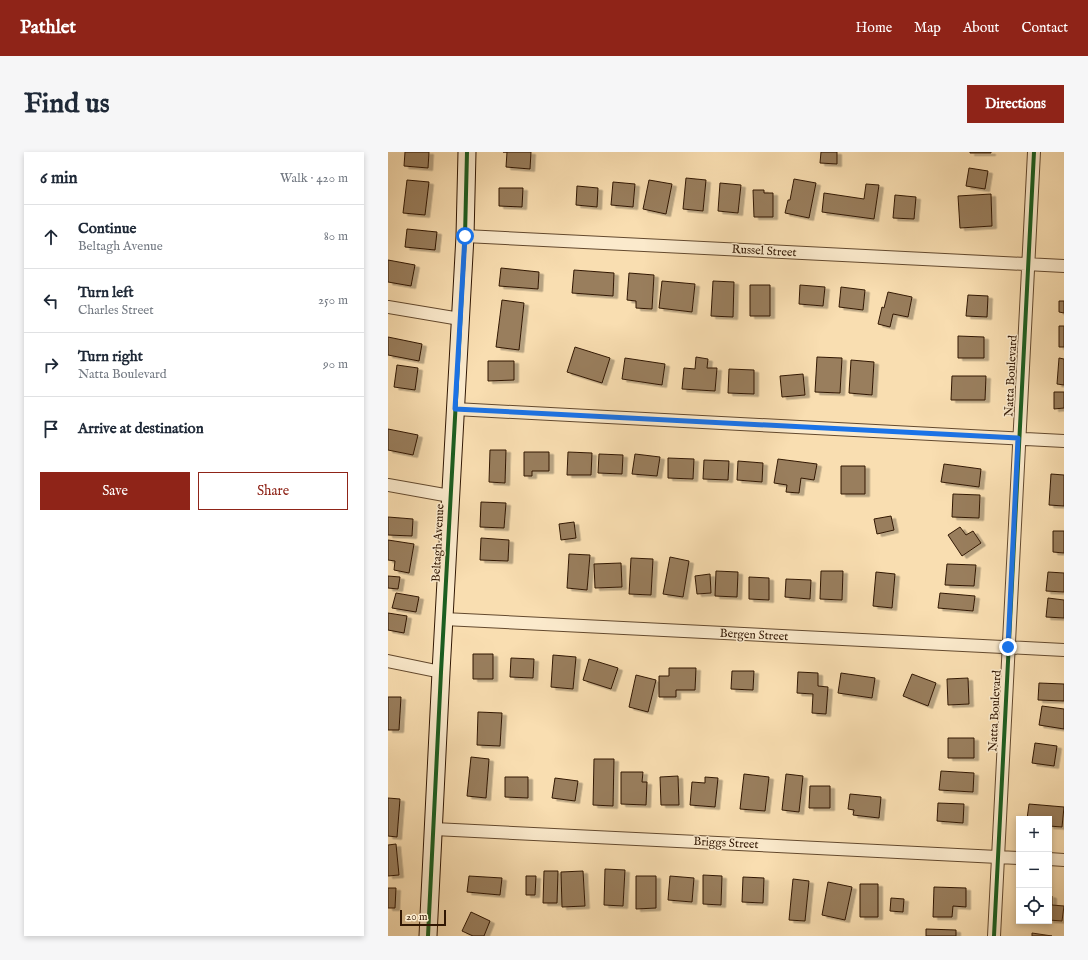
<!DOCTYPE html>
<meta charset="utf-8">
<style>
body{margin:0;font-family:"IM FELL English",serif;background:#f6f6f7;color:#1f2937}
.controls{position:absolute;right:12px;bottom:12px;display:grid;overflow:hidden;border-radius:0px;box-shadow:0 2px 6px #0003}
.controls button{width:36px;height:36px;display:grid;place-items:center;padding:0;border:0;border-bottom:1px solid #e0e1e3;background:#fff;color:#1f2937;font:20px sans-serif}
.scale{position:absolute;left:12px;bottom:10px;width:46px;box-sizing:border-box;padding-left:4px;border:2px solid #311703;border-top:0;font-size:11px;line-height:14px;white-space:nowrap;color:#311703;-webkit-text-stroke:3px #fbeacc;paint-order:stroke}
.stop{position:absolute;width:12px;height:12px;margin:-9px;border:3px solid #1a73e8;border-radius:50%;background:#fff}
.stop.end{background:#1a73e8;border-color:#fff;box-shadow:0 1px 4px #0008}
.list{margin:0;padding:0;list-style:none}
h2{display:flex;justify-content:space-between;align-items:center;height:52px;margin:0;padding:0 16px;font-size:17px}
h2 small{font-size:13px;font-weight:400;color:#747a83}
.list li{display:grid;grid-template-columns:26px 1fr auto;gap:12px;align-items:center;box-sizing:border-box;height:64px;padding:0 16px;border-top:1px solid #e0e1e3}
.list b{display:block;font-size:15px;white-space:nowrap}
.list p{margin:0;font-size:13px;white-space:nowrap;color:#747a83}
.list em{font-size:13px;font-style:normal;color:#747a83}
.actions{display:flex;gap:8px;padding:12px 16px}
.actions a{flex:1;padding:9px 0;border:1px solid #8f2418;border-radius:0px;text-align:center;font-size:14px;color:#8f2418}
.actions .main{background:#8f2418;color:#fff}
.icon{flex:none;width:22px;height:22px;fill:none;stroke:currentColor;stroke-width:2;stroke-linecap:round;stroke-linejoin:round}
.map{position:relative;flex:none;width:676px;height:784px;overflow:hidden;border-radius:0px}
header{display:flex;align-items:center;gap:24px;box-sizing:border-box;height:56px;padding:0 20px;background:#8f2418;color:#fff}
header strong{font-size:19px}
nav{display:flex;gap:22px;margin-inline-start:auto;font-size:14px}
.intro{display:flex;align-items:center;justify-content:space-between;box-sizing:border-box;height:96px;padding:0 24px}
h1{margin:0;font-size:28px}
.button{padding:10px 18px;border-radius:0px;background:#8f2418;color:#fff;font-size:14px;font-weight:700}
main{display:flex;gap:24px;padding:0 24px}
aside{flex:1;background:#fff;border-radius:0px;box-shadow:0 2px 6px #0003}
.map>svg:first-child{display:block}
.building{fill:#997e5d;stroke:#311703;filter:url(#shadow)}
.lines{fill:none;stroke-linecap:round;stroke-linejoin:round}
.street-casing{stroke:#63492e;stroke-width:14}
.secondary-casing{stroke:#311703;stroke-width:19}
.street{stroke:#fbeacc;stroke-width:12}
.secondary{stroke:#fbeacc;stroke-width:17}
.cycleway-casing{stroke:#fbeacc;stroke-width:6}
.cycleway{stroke:#1b5e20;stroke-width:4}
.route{stroke:#1a73e8;stroke-width:5}
.labels{text-anchor:middle;dominant-baseline:central;stroke-width:3;stroke-linejoin:round;paint-order:stroke}
.street-label{font-size:12px;fill:#311703;stroke:#fbeacc}
</style>
<header>
<strong>Pathlet</strong>
<nav><a>Home</a><a>Map</a><a>About</a><a>Contact</a></nav>
</header>
<div class="intro"><h1>Find us</h1><a class="button">Directions</a></div>
<main>
<aside>
<h2>6 min<small>Walk · 420 m</small></h2>
<ul class="list">
<li><svg class="icon" aria-label="ahead" viewBox="0 0 24 24"><path d="M12 20V5M6 11l6-6 6 6"/></svg><div><b>Continue</b><p>Beltagh Avenue</p></div><em>80 m</em></li>
<li><svg class="icon" aria-label="left" viewBox="0 0 24 24"><path d="M17 20v-9H6M10 6l-5 5 5 5"/></svg><div><b>Turn left</b><p>Charles Street</p></div><em>250 m</em></li>
<li><svg class="icon" aria-label="right" viewBox="0 0 24 24"><path d="M7 20v-9h11M14 6l5 5-5 5"/></svg><div><b>Turn right</b><p>Natta Boulevard</p></div><em>90 m</em></li>
<li><svg class="icon" aria-label="arrive" viewBox="0 0 24 24"><path d="M6 21V4h12l-3 4 3 4H6"/></svg><div><b>Arrive at destination</b></div></li>
</ul>
<div class="actions"><a class="main">Save</a><a>Share</a></div>
</aside>
<div class="map">
<svg width="676" height="784" viewBox="0 0 676 784">
<defs>
<filter id="shadow"><feDropShadow dx="4.5" dy="2.5" stdDeviation="0" flood-color="#0004"/></filter>
</defs>
<rect width="100%" height="100%" fill="#f9deb1"/>
<filter id="stains"><feTurbulence type="fractalNoise" baseFrequency=".005" numOctaves="4"/><feColorMatrix values="0 0 0 0 .2 0 0 0 0 .09 0 0 0 0 .02 0 0 0 .5 -.17"/></filter>
<radialGradient id="worn" r=".72"><stop offset=".6" stop-color="#630" stop-opacity="0"/><stop offset="1" stop-color="#630" stop-opacity=".3"/></radialGradient>
<!-- building -->
<path class="building" d="M17,0H41L40,16L16,14Z
M115,0H143L142,17L118,15L119,0Z
M433,0H449V12L432,11Z
M582,0H603V1H582Z
M581,16L600,19L597,37L578,34Z
M298,26L318,28L315,59L295,57Z
M406,27L428,31L421,66L397,61L400,48H402Z
M19,28L41,30L37,63L15,61Z
M261,28L284,32L278,62L255,57Z
M225,30L247,32L245,55L223,53Z
M332,31L353,33L350,61L330,59Z
M478,32L491,33L486,67L434,60L436,41L476,47Z
M189,34L210,36L209,55L188,53Z
M111,36H135L134,55L111,54Z
M365,38H376V41H385V65H366Z
M603,42L604,74L572,76L570,44Z
M507,43L528,45L526,67L505,66Z
M19,77L49,80L47,98L17,95Z
M0,108L27,113L23,134L0,130Z
M113,116L151,120L150,137L111,134Z
M186,118L226,121L225,144L184,141Z
M241,121L266,123L264,157L248,156V149L239,148Z
M274,129L307,132L304,160L271,156Z
M325,129L346,130L345,165L323,164Z
M362,133H382V164H362Z
M412,133L437,135L435,154L411,152Z
M453,135L477,138L475,158L451,155Z
M500,140L524,145L520,165L505,162L502,175L490,172L494,155L496,156Z
M580,143L600,144L599,165L578,164Z
M114,148L136,151L131,198L108,195Z
M671,149H676V161L671,160Z
M671,174H676V195H671Z
M570,184L596,185V206H570Z
M0,185L34,192L31,209L0,203Z
M187,195L222,206L214,231L179,220Z
M308,205L320,207L319,216H329L327,239L294,237L296,216L307,217Z
M429,205L454,206L452,241L427,240Z
M237,206L277,212L274,233L234,227Z
M671,206L676,207V233L669,232Z
M463,208L486,210L484,243L461,241Z
M100,209H126V228L100,229Z
M9,213L30,216L27,238L6,235Z
M341,217L366,218V242L340,241Z
M415,222L417,243L394,245L392,224Z
M564,224H598L597,248H563Z
M666,240H676V256L666,257Z
M0,277L30,283L25,303L0,298Z
M102,298H118L117,331L101,330Z
M136,300H161V319H144V324H136Z
M180,300L204,301L203,323H179Z
M211,302L235,303L234,322L210,321Z
M247,302L272,305L269,324L244,322Z
M280,306L306,307L305,327L280,326Z
M390,307L429,312L426,328L413,326L411,341L398,340L399,333L386,331Z
M316,308L341,309L340,328L315,327Z
M350,309L375,311L374,330L349,328Z
M556,312L593,317L591,335L553,330Z
M453,314H477V342H453Z
M663,322L676,323V354L661,353Z
M565,342L592,343L591,366L564,365Z
M93,350L118,351L116,376L92,375Z
M503,364L506,378L489,382L486,367Z
M0,365L25,367L24,384L0,383Z
M186,370L188,386L173,388L171,372Z
M572,375L578,383L585,379L593,391L574,404L560,383Z
M665,379H676V401L665,400Z
M93,386L121,388L120,409L92,408Z
M0,388L26,392L21,421L6,418L7,409L0,408Z
M181,402L202,403L199,438L179,436Z
M282,405L301,409L295,445L275,442Z
M243,406L265,407L263,443L241,442Z
M233,411L234,435L207,436L206,412Z
M559,412L588,413L586,434L557,433Z
M328,419L350,420L349,445L327,444Z
M433,419H455L454,448L432,447Z
M488,420L507,422L504,456L485,454Z
M660,420L676,421V440L658,439Z
M322,422L323,441L309,442L307,424Z
M0,424L12,425L10,437L0,436Z
M361,425L381,426V448L361,447Z
M398,427L423,428L422,447L397,445Z
M8,441L31,445L28,460L4,456Z
M552,441L587,444L585,459L550,456Z
M660,446L676,448V466L658,465Z
M0,461L19,464L16,481L0,478Z
M85,502H105V527H85Z
M165,503L188,505L185,537L163,535Z
M123,506L146,507L145,526L122,525Z
M201,507L230,516L223,537L195,528Z
M281,516H308L307,538H288V545H271V524H281Z
M344,519H366L365,538L343,537Z
M410,520L430,521V534L440,535L438,562L424,561L425,542L409,541Z
M453,521L487,526L484,546L450,541Z
M524,522L548,531L540,554L515,544Z
M248,523L268,528L260,560L241,555Z
M580,526L581,552L560,553L559,527Z
M651,531L676,532V549L650,548Z
M0,545H13L11,578H0Z
M654,554L676,557V577L651,573Z
M90,560L114,561L112,594L89,593Z
M560,586H586V606H560Z
M647,591L669,594L666,614L644,611Z
M83,605L101,607L98,646L79,644Z
M206,607H226L225,654L205,653Z
M553,619L586,621L585,640L551,638Z
M233,620H255L254,630H259L258,653L233,652Z
M356,622L381,625L377,659L352,657Z
M398,622L415,624L411,660L394,658Z
M290,624L291,653H273L272,625Z
M117,625H140V646L117,645Z
M317,625L330,626L327,655L302,653L304,630L317,631Z
M167,626L190,629L187,649L164,646Z
M422,634H442V656H421Z
M462,642L493,645L491,666L465,663L466,658L460,657Z
M0,646L12,647L9,685L0,684Z
M550,651L576,652L575,671L549,669Z
M641,652L676,655L674,675L661,674V667H639Z
M8,692L11,723L0,724V693Z
M217,717L237,718L235,754L216,753Z
M156,719H170L169,751H155Z
M195,719L197,754L174,755L173,720Z
M315,723L334,724L333,753L315,752Z
M81,724L114,726L112,743L79,740Z
M138,724H148L147,743H138Z
M248,724H268V756L248,757Z
M282,724L306,726L304,750L280,748Z
M355,725L376,726L375,751L354,750Z
M405,727L421,729L417,769L401,768Z
M440,730L464,735L457,768L434,763Z
M472,732H490V765H472Z
M546,735L578,736V755L565,754L564,765H545Z
M0,736H8L7,756H0Z
M661,743L664,744V753L676,754L674,769L661,768Z
M503,746L516,747L515,760L502,759Z
M83,760L102,769L96,784H85L74,779Z
M538,777L568,778V784H538Z
M644,781L664,784H644Z"/>
<g class="lines">
<!-- street casing -->
<g class="street-casing">
<path id="street" d="M77,84L676,114
M0,155L72,167
M67,257L676,289
M0,333L62,344
M56,467L676,498
M0,509L53,520
M46,677L631,706
M661,707L676,708
M606,784L646,0"/>
</g>
<!-- secondary casing -->
<g class="secondary-casing">
<path id="secondary" d="M40,784L53,520L77,84L79,0"/>
</g>
<!-- street -->
<use href="#street" class="street"/>
<!-- secondary -->
<use href="#secondary" class="secondary"/>
<!-- cycleway casing -->
<g class="cycleway-casing">
<path id="cycleway" d="M40,784L53,520L77,84L79,0
M606,784L646,0"/>
</g>
<!-- cycleway -->
<use href="#cycleway" class="cycleway"/>
</g>
<g class="lines">
<!-- route -->
<path class="route" d="M77,84L67,257L630,286L620,495"/>
</g>
<g class="labels">
<!-- street labels -->
<g class="street-label">
<text transform="translate(376 99) rotate(3)">Russel Street</text>
<text transform="translate(623 224) rotate(-87)">Natta Boulevard</text>
<text transform="translate(50 391) rotate(-87)">Beltagh Avenue</text>
<text transform="translate(366 483) rotate(3)">Bergen Street</text>
<text transform="translate(607 559) rotate(-87)">Natta Boulevard</text>
<text transform="translate(338 691) rotate(3)">Briggs Street</text>
</g>
</g>
<rect width="100%" height="100%" filter="url(#stains)"/>
<rect width="100%" height="100%" fill="url(#worn)"/>
</svg>
<div class="controls">
<button>+</button>
<button>−</button>
<button><svg class="icon" aria-label="locate" viewBox="0 0 24 24"><circle cx="12" cy="12" r="6"/><path d="M12 2v4M12 18v4M2 12h4M18 12h4"/></svg></button>
</div>
<div class="scale">20 m</div>
<div class="stop" style="left:77px;top:84px"></div>
<div class="stop end" style="left:620px;top:495px"></div>
</div>
</main>
